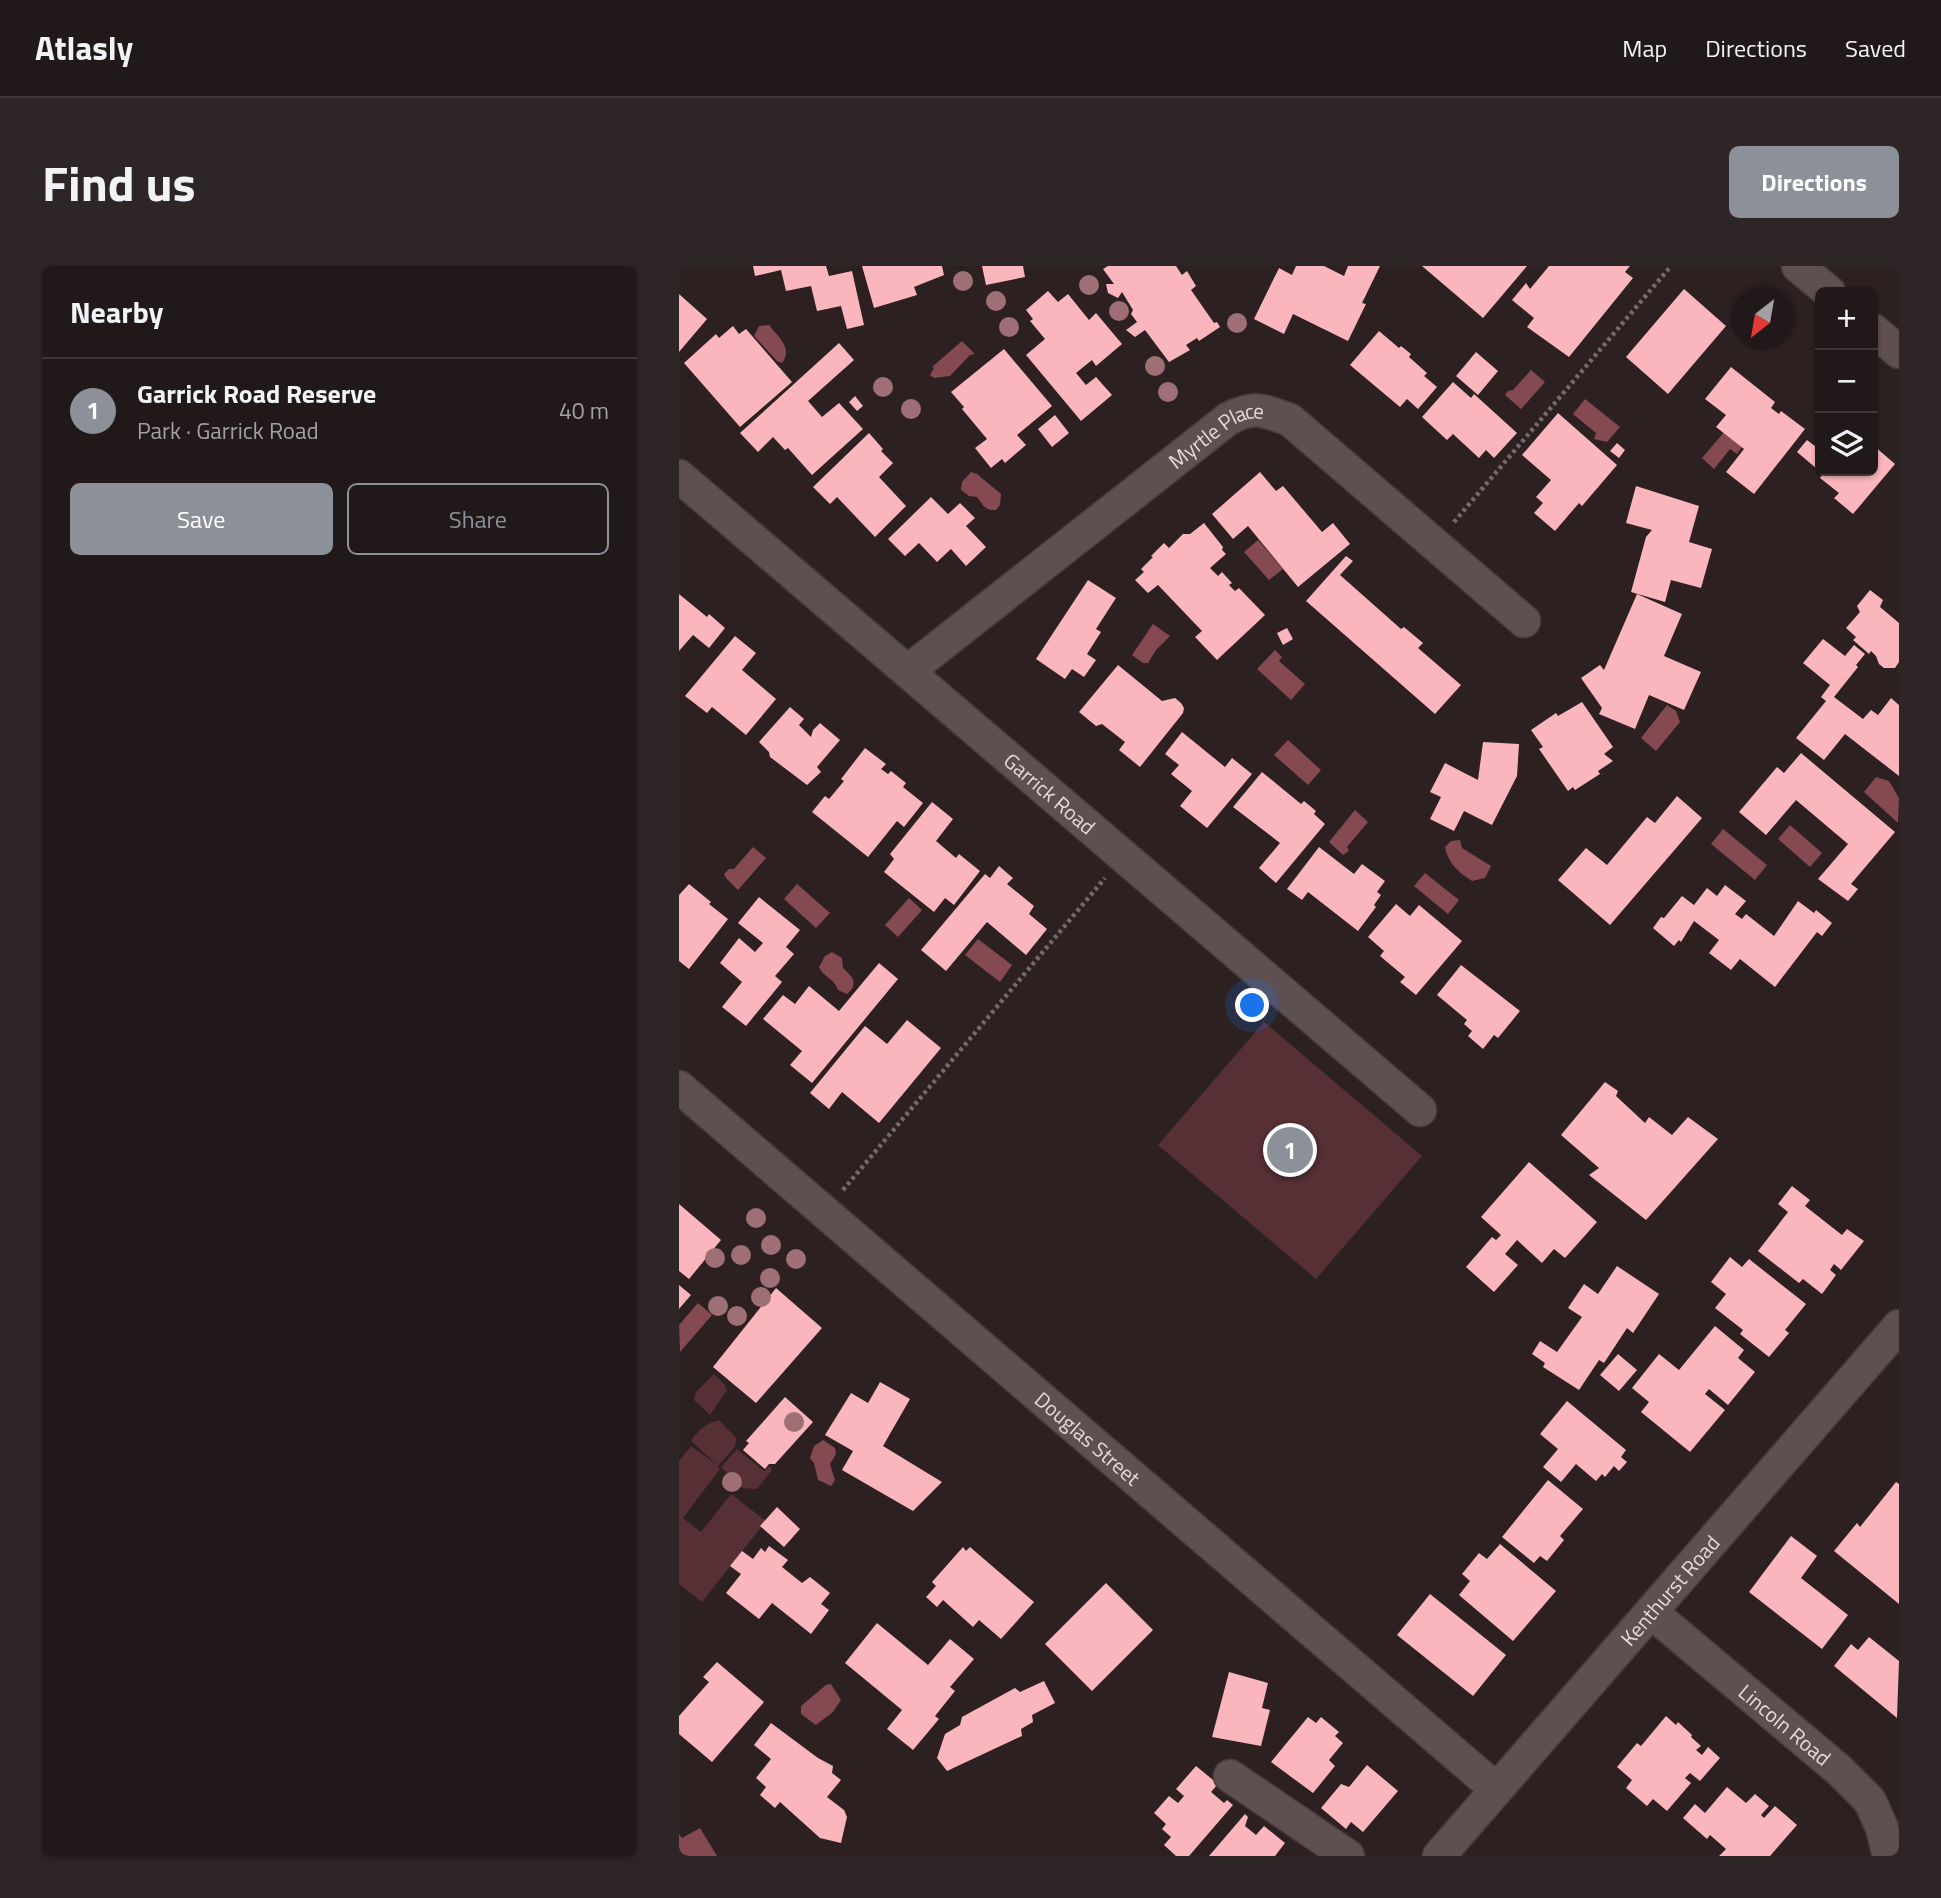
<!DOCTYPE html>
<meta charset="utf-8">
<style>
body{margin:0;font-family:"Titillium Web",sans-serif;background:#2d2526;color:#f1f3f6}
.controls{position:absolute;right:21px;top:21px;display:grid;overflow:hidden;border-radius:10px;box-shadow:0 2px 5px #0004}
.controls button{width:63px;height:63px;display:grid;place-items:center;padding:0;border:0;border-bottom:2px solid #3e3738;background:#211819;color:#f1f3f6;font:35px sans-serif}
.compass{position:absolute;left:1052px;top:21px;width:63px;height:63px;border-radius:50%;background:#211819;box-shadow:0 2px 5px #0004;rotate:211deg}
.you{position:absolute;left:574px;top:740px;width:24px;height:24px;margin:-18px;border:5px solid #fff;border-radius:50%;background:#1a73e8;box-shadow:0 0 0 10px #1a73e833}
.badge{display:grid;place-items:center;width:46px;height:46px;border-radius:50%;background:#8c9099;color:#fff;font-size:23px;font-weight:700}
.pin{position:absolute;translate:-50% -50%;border:4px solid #fff;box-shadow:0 2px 7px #0006}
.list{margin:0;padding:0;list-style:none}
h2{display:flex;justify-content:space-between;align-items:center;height:91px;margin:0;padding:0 28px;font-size:30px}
h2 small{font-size:23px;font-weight:400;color:#a2a0a2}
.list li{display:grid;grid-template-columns:46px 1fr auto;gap:21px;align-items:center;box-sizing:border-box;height:105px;padding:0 28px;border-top:2px solid #3e3738}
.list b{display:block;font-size:26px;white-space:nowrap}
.list p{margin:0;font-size:23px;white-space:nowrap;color:#a2a0a2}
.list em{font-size:23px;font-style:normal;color:#a2a0a2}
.actions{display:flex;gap:14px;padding:21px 28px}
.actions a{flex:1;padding:16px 0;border:2px solid #8c9099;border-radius:10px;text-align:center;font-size:24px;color:#8c9099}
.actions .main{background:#8c9099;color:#fff}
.icon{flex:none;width:38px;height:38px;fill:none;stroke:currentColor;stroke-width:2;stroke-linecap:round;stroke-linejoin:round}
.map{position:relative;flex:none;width:1220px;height:1590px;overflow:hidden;border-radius:10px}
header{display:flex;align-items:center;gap:42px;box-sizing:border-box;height:98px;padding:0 35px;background:#211819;border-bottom:2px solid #3e3738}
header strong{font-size:33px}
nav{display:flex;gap:38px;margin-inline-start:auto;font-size:24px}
.intro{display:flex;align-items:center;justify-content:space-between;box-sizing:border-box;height:168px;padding:0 42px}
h1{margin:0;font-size:49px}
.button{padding:18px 32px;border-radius:10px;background:#8c9099;color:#fff;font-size:24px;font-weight:700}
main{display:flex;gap:42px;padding:0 42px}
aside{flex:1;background:#211819;border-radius:10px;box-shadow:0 2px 5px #0004}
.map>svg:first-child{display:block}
.green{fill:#563035}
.water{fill:#854951}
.building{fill:#fbb5bc}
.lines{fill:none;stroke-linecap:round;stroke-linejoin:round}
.street-casing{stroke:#463b3c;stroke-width:35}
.path{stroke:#746a6a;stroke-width:4.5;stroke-dasharray:3.5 3.5;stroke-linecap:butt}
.street{stroke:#5e4f50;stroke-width:32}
.tree{fill:#9e6f75}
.labels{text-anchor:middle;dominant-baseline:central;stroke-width:7;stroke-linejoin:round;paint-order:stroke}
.street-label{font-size:21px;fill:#e3dada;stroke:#2c2021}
</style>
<header>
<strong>Atlasly</strong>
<nav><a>Map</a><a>Directions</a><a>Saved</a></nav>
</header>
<div class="intro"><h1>Find us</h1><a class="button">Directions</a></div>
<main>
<aside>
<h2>Nearby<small></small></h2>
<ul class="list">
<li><span class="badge">1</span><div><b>Garrick Road Reserve</b><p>Park · Garrick Road</p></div><em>40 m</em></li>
</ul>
<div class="actions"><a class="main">Save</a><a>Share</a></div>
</aside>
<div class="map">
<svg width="1220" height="1590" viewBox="0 0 1220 1590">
<rect width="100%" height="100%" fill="#2c2021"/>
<!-- green -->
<path class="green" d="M585,756L743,890L637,1013L479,879Z
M35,1108L45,1118L48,1124L31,1149L15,1134L17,1126Z
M40,1154L58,1173L55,1182L39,1200L41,1203L4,1252L22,1266L52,1228L87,1255L23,1336L0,1318V1195L12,1180L38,1199L12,1175C20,1163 26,1158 40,1154Z
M58,1183L85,1205L91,1200L93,1204L78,1223L63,1222L42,1201Z"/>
<!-- water -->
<path class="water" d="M90,59C100,72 114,82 103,97L98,95L75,70L80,60Z
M283,75L296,88L291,89L271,110L255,112L251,109L255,102L253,101Z
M852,104L866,116L842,143L826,129L829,125L834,124Z
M906,133L941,161L928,176L915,173L917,167L894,148Z
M1046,165L1064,180L1058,188L1051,183L1035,203L1023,192Z
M292,206L298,208L322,228L321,239L317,244C306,245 304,239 298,231L290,230L282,224L283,216Z
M579,274L604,303L590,314L565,286Z
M474,358L491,370L477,384L469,397H464L453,389Z
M596,384L603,391L600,395L626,418L612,434L578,403Z
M988,439L997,445L1001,456L977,485L962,472Z
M609,474L642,504L629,519L595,489Z
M1197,511L1210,515L1220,532L1219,557L1185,526Z
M676,544L689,556L668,581L670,585L664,589L650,576Z
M1111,559L1143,587L1131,601L1099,573Z
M1044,563L1088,599L1076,614L1032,578Z
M781,574L783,582L812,600L806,612L793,615C779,606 769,597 766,581L772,575Z
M74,581L87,592L59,624L47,612L45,608L50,603H55Z
M746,607L780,634L769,648L735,620Z
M118,618L151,647L137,662L105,633Z
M230,632L243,644L219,671L206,659Z
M299,673L333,699L321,716L286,689Z
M153,686L163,692L164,702C174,711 180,718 168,728L159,724C155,712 144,711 140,701L146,690Z
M19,1037L33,1049L1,1086L0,1059Z
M144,1174L156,1182L157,1188L151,1198L156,1214L152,1220L139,1214L135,1197L131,1192L135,1180Z
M152,1418L162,1434L154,1446L137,1459L122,1448V1440L147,1419Z
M21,1562L38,1590H0V1568L3,1572Z"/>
<!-- building -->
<path class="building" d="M74,0H147L150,10L173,5L185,59L168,63L162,40L138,45L132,20L107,25L102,4L76,10Z
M183,0H263L265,9L235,21L238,29L195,42Z
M303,0H344L346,11L307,19Z
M429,0H497L503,9L508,5L517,20L512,24L535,57L538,56L541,61L520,75L518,72L507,79L511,84L490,96L466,64L456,71L447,64L458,56L452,48L454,44L443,26L439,32L429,27L427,18H435L424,3Z
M617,0H645L665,10L669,0H701L683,37L687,38L669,75L614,48L605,68L575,53L600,2L613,9Z
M743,0H848L804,52Z
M870,0H951L946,6L954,12L890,91L848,61L855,52L833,34L847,17L851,23Z
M1005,23L1047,60L989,128L947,91Z
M369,25L379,36L389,28L410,54L417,47L443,78L417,100L413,94L397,107L407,119L417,111L433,129L402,155L347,89L366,73L351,55L354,53L347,44Z
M0,28L28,53L0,86Z
M54,60L60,68L67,63L113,116L61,161L5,97L37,68L40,72Z
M700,65L720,82L722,80L732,88L730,91L748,107L745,110L758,121L739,143L728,133L721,141L671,99Z
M160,77L175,94L129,135L143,151L160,137L184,163L133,209L109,182L106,184L94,171L79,186L61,167Z
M325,83L373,140L338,169L347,179L326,197L323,193L312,202L296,182L308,173L283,143L285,141L272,126Z
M797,86L819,105L799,129L777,110Z
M1052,101L1096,136L1092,142L1100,148L1102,145L1126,163L1075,228L1047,206L1065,183L1037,161L1047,149L1026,133Z
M774,116L792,132L795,128L838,167L815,192L807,184L800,192L774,168L768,174L743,151Z
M176,130L184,140L178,145L170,136Z
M879,147L938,199L903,240L900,237L876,265L855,247L864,237L857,231L872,214L843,189Z
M376,149L390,167L373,181L359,163Z
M190,167L204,183L202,185L214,197L200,211L227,240L196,271L158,231L151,238L134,221Z
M1128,174L1141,184V205H1194V179L1216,198L1174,248L1155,232L1160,227L1141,212L1144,208L1118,186Z
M938,177L946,184L940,192L931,185Z
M581,206L597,225L604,220L643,266L654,257L671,278L619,321L569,260L554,273L533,248Z
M957,220L1020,240L1010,276L1033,283L1022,322L992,314L986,336L952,326L967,271L973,264L947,257Z
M252,231L269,248L281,237L296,252L287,260L307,281L287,300L272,283L258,296L240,277L226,290L209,273Z
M525,257L544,281L543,284L547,288L531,302L539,310L543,306L553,317L550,319L556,325L560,322L586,349L538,394L516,371L523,365L479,319L469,327L456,314L465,306L462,303L474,291L472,290L485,277L490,282L504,268H511Z
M667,290L674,295L661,309L722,363L725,361L744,377L739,382L782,419L756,448L627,335Z
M409,314L437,332L417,363L422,366L408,388L417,394L405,411L393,403L386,413L357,393Z
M1191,324L1204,334L1201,341L1220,357V396L1216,402H1205L1200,398L1197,390L1192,385L1190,388L1174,374L1177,371L1167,362L1181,346L1178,340Z
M0,328L28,351L30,348L46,362L30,382L14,369L0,385Z
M958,328L1003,348L985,390L1022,406L1005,444L970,429L956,463L920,448L923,442L902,412L921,399L925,404Z
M608,362L614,373L604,379L598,367Z
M56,370L77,387L63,404L97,433L67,469L33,441L28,447L6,430Z
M1144,373L1166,390L1175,379L1186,388L1177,399L1179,401L1155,431L1184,453L1192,444L1199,449L1212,432L1220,439V510L1166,468L1145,494L1117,472L1147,435L1142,431L1151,419L1124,397Z
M439,399L483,435L496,432L502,437L505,442L504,447L461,501L440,484L446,476L423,458L417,460L400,446Z
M903,436L934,481L925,488L934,495L919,505L921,508L896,524L894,521L889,525L860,483L864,481L852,464L877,447L879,450Z
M111,441L125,453L120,459L132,471L134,464L141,457L161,474L138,501L142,506L128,519L91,491L90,486L80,476Z
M503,466L546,501L553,492L573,508L528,562L501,540L513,525L492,508L500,499L486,488Z
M804,476L840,478L838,510L813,559L785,545L775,565L751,553L762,531L751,526L766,497L799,514Z
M186,482L207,498L202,503L209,508L212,505L227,517L224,521L244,537L225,561L218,555L189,591L133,546L146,530L150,533L165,515L162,513Z
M1122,487L1216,566L1172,618L1179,623L1169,635L1139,613L1169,578L1117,534L1087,569L1060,546L1098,501L1105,507Z
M583,506L622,538L625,535L637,545L635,548L646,558L597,617L580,602L601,577L554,541Z
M998,530L1023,552L931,659L879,614L907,582L928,599L968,551L976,557Z
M253,536L274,553L257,575L277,592L280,588L301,605L275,639L266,632L255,646L205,606L215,593L211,588Z
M640,581L675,608L683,598L706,615L698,626L702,629L695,639L697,641L679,665L629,626L623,634L608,623Z
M320,600L334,612L328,618L355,640L350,648L368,663L347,689L308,656L267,705L242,684L306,608L311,612Z
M10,618L32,636L30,638L49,653L10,703L0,695V629Z
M1046,619L1067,635L1056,648L1063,653L1067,648L1095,670L1119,635L1135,647L1137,644L1153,657L1143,670L1138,666L1096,721L1061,693L1052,704L1030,687L1040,674L1015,655L1002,676L1000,674L995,680L974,662L982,651L985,652L1003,630L1015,639L1028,622L1038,630Z
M80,631L121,664L107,681L115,688L96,710L103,716L67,760L43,741L63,716L41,697L60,672L76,686L84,677L59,657Z
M717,638L731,650L740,639L783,675L737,729L721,716L726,711L701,690L705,685L689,671Z
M200,697L219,713L133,817L111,799L123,785L84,753L104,729L116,738L130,720L160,745Z
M782,699L841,745L819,772L815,769L804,783L789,770L793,765L785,758L788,754L758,729Z
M228,754L262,782L200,857L163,826L150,843L131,827L186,760L208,778Z
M926,816L939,825L937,830L966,857L970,851L993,869L1009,851L1039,873L967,954L910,909L920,902L882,869Z
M850,896L918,956L886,992L875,983L863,997L838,974L826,988L839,999L815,1026L787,1001L813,971L817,974L822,969L802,951Z
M1113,920L1131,934L1126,940L1163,969L1168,963L1185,975L1162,1004L1155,998L1151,1004L1157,1009L1143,1028L1124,1013L1120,1017L1079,985L1109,946L1099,938Z
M0,938L42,974L10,1013L0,1005Z
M1051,991L1063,1001L1070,993L1127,1038L1106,1064L1110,1067L1090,1091L1061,1068L1064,1064L1036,1042L1047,1028L1032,1016Z
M938,1000L980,1028L954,1067L948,1062L925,1097L920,1094L900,1124L864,1101L866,1097L853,1088L861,1075L878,1086L903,1051L889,1042L905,1018L919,1028Z
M0,1019L12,1029L0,1043Z
M97,1022L143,1062L77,1137L34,1101Z
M1036,1060L1065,1084L1059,1092L1076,1106L1049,1139L1030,1123L1026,1128L1046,1144L1011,1186L962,1146L970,1136L953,1122L980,1088L1000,1104Z
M939,1088L958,1104L940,1125L921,1109Z
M201,1116L231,1133L204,1180L263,1216L234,1245L163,1204L174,1185L146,1169L172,1127L189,1137Z
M106,1131L134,1156L96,1198H90L86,1203L64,1184L70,1177L67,1175Z
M888,1135L947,1184L942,1191L948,1196L940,1205L935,1200L926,1211L923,1208L917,1215L897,1198L882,1216L864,1201L879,1183L861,1168Z
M869,1214L904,1243L881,1270L885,1274L868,1295L861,1290L855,1297L823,1271Z
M1217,1216L1220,1218V1338L1155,1285L1178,1257L1181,1261Z
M98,1241L121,1263L105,1281L81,1260Z
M1112,1270L1138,1290L1122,1312L1169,1349L1143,1383L1070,1326Z
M821,1278L877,1325L834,1375L780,1329L791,1315L783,1308L800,1287L808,1293Z
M90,1280L109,1294L103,1301L123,1317L131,1311L151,1327L142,1338L150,1344L132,1368L93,1337L80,1353L47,1327L62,1308L51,1300L63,1285L74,1293L82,1282L86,1286Z
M284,1281L287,1285L291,1281L355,1336L322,1373L300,1354L294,1361L264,1334L258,1341L247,1331L257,1320L253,1316Z
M427,1317L474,1364L413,1425L366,1378Z
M751,1328L827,1389L794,1430L718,1369Z
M198,1357L249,1399L271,1373L295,1393L271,1421L276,1425L256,1450L260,1453L234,1484L208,1463L223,1444L166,1397Z
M1190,1371L1220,1395L1218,1452L1155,1400L1172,1378L1179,1384Z
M38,1396L85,1436L33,1496L0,1468V1450L30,1416L24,1411Z
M550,1406L589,1417L583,1442L591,1444L582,1480L533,1471Z
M365,1415L376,1437L353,1449L354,1456L342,1463L343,1470L268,1505L258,1492L266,1468L281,1459L283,1451L336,1422L341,1426Z
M987,1450L997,1459L999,1456L1013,1469L1012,1471L1022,1480L1017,1484L1023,1489L1029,1481L1041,1492L1021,1515L1011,1507L1006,1512L1012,1517L988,1545L974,1533L968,1540L947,1522L953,1514L938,1501L958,1477L962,1480Z
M629,1451L637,1457L642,1451L660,1466L656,1470L664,1477L650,1494L656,1500L634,1527L592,1496Z
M92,1457L139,1492L154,1500L153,1507L162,1514L148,1531L165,1544L168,1551L162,1577L141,1572L101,1536L96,1542L81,1529L87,1521L77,1512L92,1493L75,1479Z
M688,1499L719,1525L684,1566L672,1556L667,1563L642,1542L662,1518L670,1521Z
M517,1500L539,1518L532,1526L545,1537L548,1534L554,1539L510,1590H497L485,1579L492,1571L483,1563L487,1558L475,1547L490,1530L499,1537L505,1530L497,1523Z
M1048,1521L1067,1537L1076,1528L1090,1540L1082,1549L1085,1552L1096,1540L1118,1559L1091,1590H1040L1047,1583L1031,1569L1028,1573L1004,1552L1016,1538L1026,1547Z
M566,1548L569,1551L566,1560L577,1569L585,1560L606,1577L596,1590H530Z"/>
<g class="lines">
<!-- street casing -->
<g class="street-casing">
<g id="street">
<path d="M1119,0L1150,26"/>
<path d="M1194,64L1220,86"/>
<path id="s1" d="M0,210L741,844"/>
<path id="s2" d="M229,405L549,153C575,139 584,144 611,154L845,355"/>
<path id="s3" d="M0,821L817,1523"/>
<path id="s4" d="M972,1346L1160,1504L1191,1535L1203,1562L1210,1590"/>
<path d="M551,1510L669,1590"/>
<path id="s5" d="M760,1590L1220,1060"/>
</g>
</g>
<!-- path -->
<path class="path" d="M775,256L992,0
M164,924L426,612"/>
<!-- street -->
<use href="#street" class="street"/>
</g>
<!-- trees -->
<g class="tree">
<circle cx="284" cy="15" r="10"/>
<circle cx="410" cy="19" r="10"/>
<circle cx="317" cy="35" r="10"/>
<circle cx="440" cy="45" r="10"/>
<circle cx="558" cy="57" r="10"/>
<circle cx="330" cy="61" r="10"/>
<circle cx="476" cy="100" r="10"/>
<circle cx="204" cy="121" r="10"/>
<circle cx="489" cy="126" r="10"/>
<circle cx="232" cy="143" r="10"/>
<circle cx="77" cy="952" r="10"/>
<circle cx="92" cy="979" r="10"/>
<circle cx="62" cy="989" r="10"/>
<circle cx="36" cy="992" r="10"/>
<circle cx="117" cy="993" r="10"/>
<circle cx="91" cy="1012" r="10"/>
<circle cx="82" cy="1031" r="10"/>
<circle cx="39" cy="1040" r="10"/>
<circle cx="58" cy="1050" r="10"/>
<circle cx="115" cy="1156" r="10"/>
<circle cx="53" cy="1216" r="10"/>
</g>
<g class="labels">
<!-- street labels -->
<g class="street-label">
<text stroke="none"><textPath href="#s2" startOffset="390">Myrtle Place</textPath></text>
<text stroke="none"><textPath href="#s1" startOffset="488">Garrick Road</textPath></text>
<text stroke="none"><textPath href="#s3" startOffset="539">Douglas Street</textPath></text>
<text stroke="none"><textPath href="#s5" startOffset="352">Kenthurst Road</textPath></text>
<text stroke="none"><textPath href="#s4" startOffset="175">Lincoln Road</textPath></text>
</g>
</g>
</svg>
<div class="controls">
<button>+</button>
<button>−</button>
<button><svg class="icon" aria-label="layers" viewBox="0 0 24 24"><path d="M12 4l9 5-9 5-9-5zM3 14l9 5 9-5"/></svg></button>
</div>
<svg class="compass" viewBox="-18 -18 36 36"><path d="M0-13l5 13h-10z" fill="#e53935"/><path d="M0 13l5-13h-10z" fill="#a2a0a2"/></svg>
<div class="you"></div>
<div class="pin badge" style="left:611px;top:884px">1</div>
</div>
</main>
